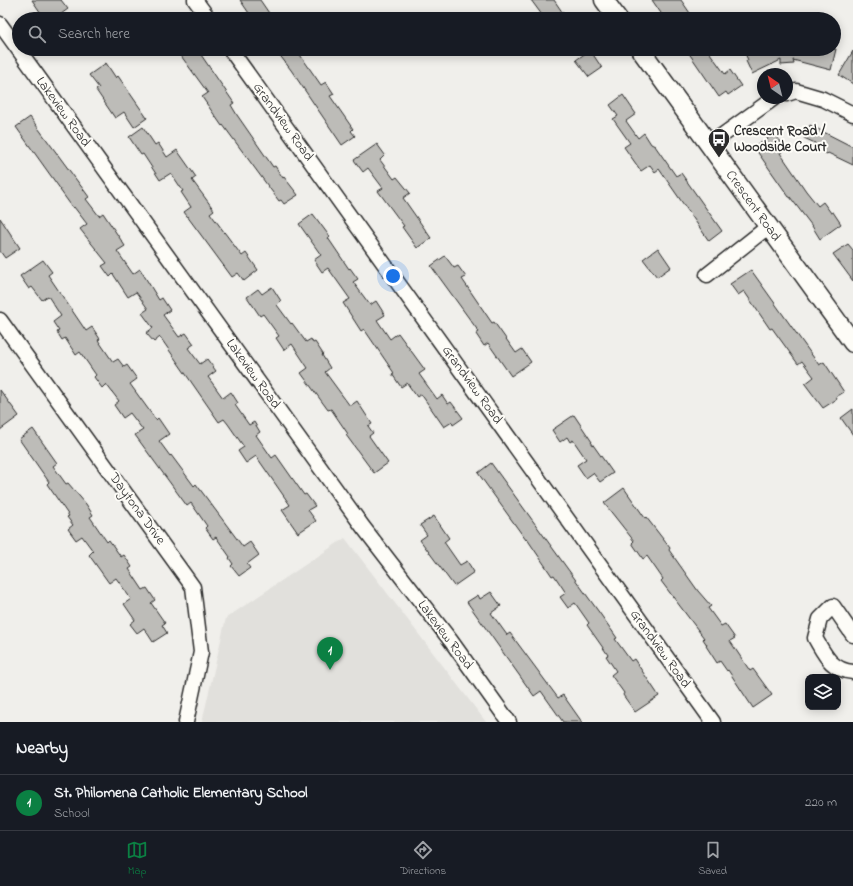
<!DOCTYPE html>
<style>
body{margin:0;font-family:"Indie Flower",sans-serif;background:#20242c;color:#f1f3f6}
.controls{position:absolute;right:12px;bottom:12px;display:grid;overflow:hidden;border-radius:8px;box-shadow:0 2px 10px #0003}
.controls button{width:36px;height:36px;display:grid;place-items:center;padding:0;border:0;border-bottom:1px solid #363941;background:#171b24;color:#f1f3f6;font:20px sans-serif}
.compass{position:absolute;left:757px;top:68px;width:36px;height:36px;border-radius:50%;background:#171b24;box-shadow:0 2px 10px #0003;rotate:325deg}
.you{position:absolute;left:393px;top:276px;width:14px;height:14px;margin:-10px;border:3px solid #fff;border-radius:50%;background:#1a73e8;box-shadow:0 0 0 6px #1a73e833}
.badge{display:grid;place-items:center;width:26px;height:26px;border-radius:50%;background:#0b8043;color:#fff;font-size:13px;font-weight:700}
.pin{position:absolute;translate:-50% -33px;filter:drop-shadow(0 1px 2px #0008)}
.pin::after{content:'';position:absolute;top:21px;width:14px;height:12px;background:inherit;clip-path:polygon(0 0,100% 0,50% 100%)}
.list{margin:0;padding:0;list-style:none}
h2{display:flex;justify-content:space-between;align-items:center;height:52px;margin:0;padding:0 16px;font-size:17px}
h2 small{font-size:13px;font-weight:400;color:#9ea1a6}
.list li{display:grid;grid-template-columns:26px 1fr auto;gap:12px;align-items:center;box-sizing:border-box;height:56px;padding:0 16px;border-top:1px solid #363941}
.list b{display:block;font-size:15px;white-space:nowrap}
.list p{margin:0;font-size:13px;white-space:nowrap;color:#9ea1a6}
.list em{font-size:13px;font-style:normal;color:#9ea1a6}
.icon{flex:none;width:22px;height:22px;fill:none;stroke:currentColor;stroke-width:2;stroke-linecap:round;stroke-linejoin:round}
.map{position:relative;flex:none;width:853px;height:722px;overflow:hidden}
.search{position:absolute;background:#171b24;box-shadow:0 2px 10px #0003;left:12px;right:12px;top:12px;height:44px;display:flex;align-items:center;gap:10px;box-sizing:border-box;padding:0 14px;border-radius:22px;color:#9ea1a6;font-size:15px}
.sheet{height:108px;background:#171b24}
nav{display:flex;justify-content:space-around;align-items:center;box-sizing:border-box;height:56px;border-top:1px solid #363941;background:#171b24;font-size:11px;color:#9ea1a6}
nav a{display:grid;justify-items:center;gap:2px}
nav .on{color:#0b8043}
.map>svg:first-child{display:block}
.built{fill:#e1e0dc}
.building{fill:#bdbcb8;stroke:#2b2b2b}
.lines{fill:none;stroke-linecap:round;stroke-linejoin:round}
.minor-casing{stroke:#2b2b2b;stroke-width:17}
.tertiary-casing{stroke:#2b2b2b;stroke-width:21}
.minor{stroke:#fdfcf7;stroke-width:14}
.tertiary{stroke:#fdfcf7;stroke-width:18}
.labels{text-anchor:middle;dominant-baseline:central;stroke-width:4;stroke-linejoin:round;paint-order:stroke}
.street-label{font-size:14px;fill:#2b2b2b;stroke:#fdfcf7}
.poi-label{font-size:14px;font-weight:bold;fill:#2b2b2b;stroke:#fdfcf7;text-anchor:start}
</style>
<div class="map">
<svg width="853" height="722" viewBox="0 0 853 722">
<rect width="100%" height="100%" fill="#f0efeb"/>
<filter id="ink" filterUnits="userSpaceOnUse"><feTurbulence type="fractalNoise" baseFrequency=".025" numOctaves="2"/><feDisplacementMap in="SourceGraphic" scale="8" xChannelSelector="R" yChannelSelector="G"/><feConvolveMatrix kernelMatrix="1 2 1 2 8 2 1 2 1" color-interpolation-filters="sRGB"/></filter>
<g filter="url(#ink)">
<!-- built -->
<path class="built" d="M345,538L486,722H202L226,618Z"/>
<!-- building -->
<path class="building" d="M32,0H61L68,9L54,19H45Z
M240,0H260L273,19H253Z
M531,0H554L567,19H545Z
M652,0H681L694,19H665Z
M176,49H197L234,103L231,105L237,115L273,167L275,166L283,178L284,177L298,195L284,204L281,200L279,201L223,125L222,126L202,97L208,93Z
M275,49H296L321,85L326,82L334,94L330,96L353,129L351,131L355,136L342,145L291,70Z
M686,49H707L725,74L730,70L741,86L728,95L726,92L719,97Z
M743,49H804L818,53L819,49H836L831,70L793,60L794,64L781,65V60L752,74L746,61L748,60Z
M590,50L602,68L589,77L576,60Z
M853,51V84L839,75Z
M106,63L116,78L118,76L147,118L134,127L124,112L115,118L96,90L99,88L89,75Z
M623,95L636,114L626,121L638,138L644,133L651,144L655,146L676,176L681,173L722,231L709,241L659,169L655,172L650,165L641,171L624,147L630,143L613,119L618,116L610,105Z
M30,117L89,197L86,199L99,216L103,213L125,246L117,251L133,274L140,269L159,300L162,298L170,310L163,315L179,337L186,333L194,344L188,348L200,364L207,359L216,371L208,377L223,398L231,392L238,403L235,405L249,425L254,422L260,432L256,435L272,458L276,455L304,495L306,494L315,506L308,510L316,521L298,533L282,510L290,505L256,456L246,463L238,451L244,447L228,424L224,419L219,422L160,337L154,342L146,333L153,328L142,313L148,309L136,292L128,297L113,274L110,277L102,266L107,263L80,229L87,224L74,207L73,208L60,190H61L16,127Z
M810,125L853,147V165L828,153L827,154L813,147L815,143L804,138Z
M143,127L155,145L158,143L167,157L177,150L196,177L192,180L214,210L210,213L242,256L246,253L258,270L244,281L238,273L232,277L184,212L191,207L181,192L183,191L171,173L160,180L143,154L141,155L129,137Z
M775,134L782,143L778,147L782,152L780,153L806,191L818,206L823,202L831,213L833,212L841,224L820,239L812,226L790,197H789L754,147Z
M377,144L385,155L380,160L394,179L397,177L410,193L403,198L431,238L417,248L402,227L404,226L378,191L383,188L368,168L363,172L354,160Z
M313,214L330,237L328,238L349,269L350,268L358,279L353,282L370,305L376,301L385,315L377,320L390,339L398,333L425,370L419,374L437,399L442,395L448,404L451,402L463,418L453,425L452,422L444,427L421,394L417,397L407,383L401,387L392,374L394,373L364,329L361,331L343,303L350,299L328,268L322,272L314,260L321,255L299,224Z
M0,218L20,248L5,258L0,251Z
M848,244L853,250V281L833,254Z
M658,248L671,267L657,277L643,259Z
M445,256L454,268L458,266L466,277L462,279L492,323L494,322L516,353L522,349L531,362L511,376L488,343L484,346L476,334L479,332L431,266Z
M43,260L52,272L48,275L86,331L92,327L100,339L98,340L113,362L118,359L124,367L127,365L137,379L130,384L156,420L158,418L169,434L159,441L170,456L171,455L194,486L196,484L243,547L250,542L259,555L247,564L250,568L239,576L231,566L233,564L229,558L230,557L216,537L213,539L205,528L207,526L191,503L187,506L135,435L143,430L130,413L123,418L114,405L119,401L106,384L102,388L94,377L96,375L80,352L76,355L65,338L62,340L57,332L59,331L53,322L61,316L48,296L42,300L32,287L29,289L20,276Z
M751,270L819,365L824,362L844,392L836,397L837,399L823,408L805,384L814,377L802,361L798,364L772,328L770,329L744,291L738,295L730,284Z
M272,287L281,301L277,305L291,324L292,323L306,342L311,339L313,343L315,342L323,354L322,355L330,368L325,372L350,406L357,401L372,424L368,426L373,433L369,436L388,463L374,473L346,435L348,434L331,409L328,410L301,373L308,368L292,344L284,350L276,338L279,336L263,314L260,316L247,297L258,289L262,294Z
M0,390L19,416L0,430Z
M853,409V435L841,418Z
M574,415L592,442H591L613,473L600,482L593,473L586,478L577,465L586,459L573,440L570,442L567,437L560,442L552,430Z
M33,429L57,463L53,466L66,484L68,483L86,504L93,515L90,517L107,542L109,540L121,557L124,555L132,567L129,569L143,590L147,588L155,600L151,603L165,623L162,625L167,633L153,642L144,628L137,633L130,624L135,620L124,604L131,599L116,578L109,583L89,555L93,551L82,536L76,540L68,529L73,525L67,517L69,516L47,484L49,482L19,439Z
M491,463L601,615L617,638L615,639L631,661L634,659L659,696L635,712L623,695L624,693L611,675L616,671L606,656L608,655L587,625L589,623L575,603L568,608L560,597L566,593L554,575L552,576L527,539L526,540L478,473Z
M624,488L645,518L646,517L670,548L669,550L698,591L711,606L708,608L721,626L725,624L735,638L730,641L750,671L753,669L772,695L753,708L728,670L727,671L720,661L717,663L706,646L707,645L703,639L704,638L661,581L663,579L647,556L643,559L632,543L634,541L604,503Z
M434,516L449,538L444,542L460,565L467,561L474,572L454,586L420,540L427,535L420,525Z
M491,592L501,606L491,613L507,635L510,633L558,698L563,695L582,722H563L541,691L534,696L467,602L478,595L480,599Z"/>
<g class="lines">
<!-- minor casing -->
<g class="minor-casing">
<path id="minor" d="M195,0L209,19
M0,24L363,527L451,641L509,722
M230,49L713,722
M787,94L796,91L823,99L853,114
M709,145L774,98
M707,275L769,226
M0,320L193,587L201,652L186,722
M853,635L833,606L820,619L815,638C825,655 831,670 853,672"/>
</g>
<!-- tertiary casing -->
<g class="tertiary-casing">
<path id="tertiary" d="M604,0L618,19
M640,49L853,343"/>
</g>
<!-- minor -->
<use href="#minor" class="minor"/>
<!-- tertiary -->
<use href="#tertiary" class="tertiary"/>
</g>
</g>
<!-- icons -->
<defs>
<g id="bus-pin" transform="scale(1.15)"><path d="M0 17L-7.5 6A9.5 9.5 0 1 1 7.5 6Z" fill="#2b2b2b" stroke="#fdfcf7"/><path d="M-5-6H5V4H4V6H2V4H-2V6H-4V4H-5ZM-3.5-4V0h7V-4ZM-3.5 1.2v1.5H-2V1.2ZM2 1.2v1.5H3.5V1.2Z" fill="#fff"/></g>
</defs>
<g fill-rule="evenodd">
<use href="#bus-pin" x="719" y="139"/>
</g>
<g class="labels">
<!-- street labels -->
<g class="street-label">
<text transform="translate(63 112) rotate(54)">Lakeview Road</text>
<text transform="translate(283 122) rotate(54)">Grandview Road</text>
<text transform="translate(753 206) rotate(54)">Crescent Road</text>
<text transform="translate(253 374) rotate(54)">Lakeview Road</text>
<text transform="translate(472 385) rotate(54)">Grandview Road</text>
<text transform="translate(137 509) rotate(54)">Daytona Drive</text>
<text transform="translate(445 635) rotate(53)">Lakeview Road</text>
<text transform="translate(660 649) rotate(54)">Grandview Road</text>
</g>
<!-- poi labels -->
<g class="poi-label">
<text x="734" y="131">Crescent Road /<tspan x="734" dy="16">Woodside Court</tspan></text>
</g>
</g>
</svg>
<div class="controls">
<button><svg class="icon" aria-label="layers" viewBox="0 0 24 24"><path d="M12 4l9 5-9 5-9-5zM3 14l9 5 9-5"/></svg></button>
</div>
<svg class="compass" viewBox="-18 -18 36 36"><path d="M0-13l5 13h-10z" fill="#e53935"/><path d="M0 13l5-13h-10z" fill="#9ea1a6"/></svg>
<div class="you"></div>
<div class="pin badge" style="left:330px;top:670px">1</div>
<div class="search"><svg class="icon" aria-label="search" viewBox="0 0 24 24"><circle cx="10" cy="10" r="6"/><path d="M15 15l6 6"/></svg>Search here</div>
</div>
<section class="sheet">
<h2>Nearby<small></small></h2>
<ul class="list">
<li><span class="badge">1</span><div><b>St. Philomena Catholic Elementary School</b><p>School</p></div><em>220 m</em></li>
</ul>
</section>
<nav>
<a class="on"><svg class="icon" aria-label="map" viewBox="0 0 24 24"><path d="M3 6l6-2 6 2 6-2v14l-6 2-6-2-6 2zM9 4v14M15 6v14"/></svg>Map</a>
<a><svg class="icon" aria-label="directions" viewBox="0 0 24 24"><path d="M12 3l9 9-9 9-9-9zM9 14v-3h6M13 9l2 2-2 2"/></svg>Directions</a>
<a><svg class="icon" aria-label="saved" viewBox="0 0 24 24"><path d="M7 4h10v16l-5-4-5 4z"/></svg>Saved</a>
</nav>
